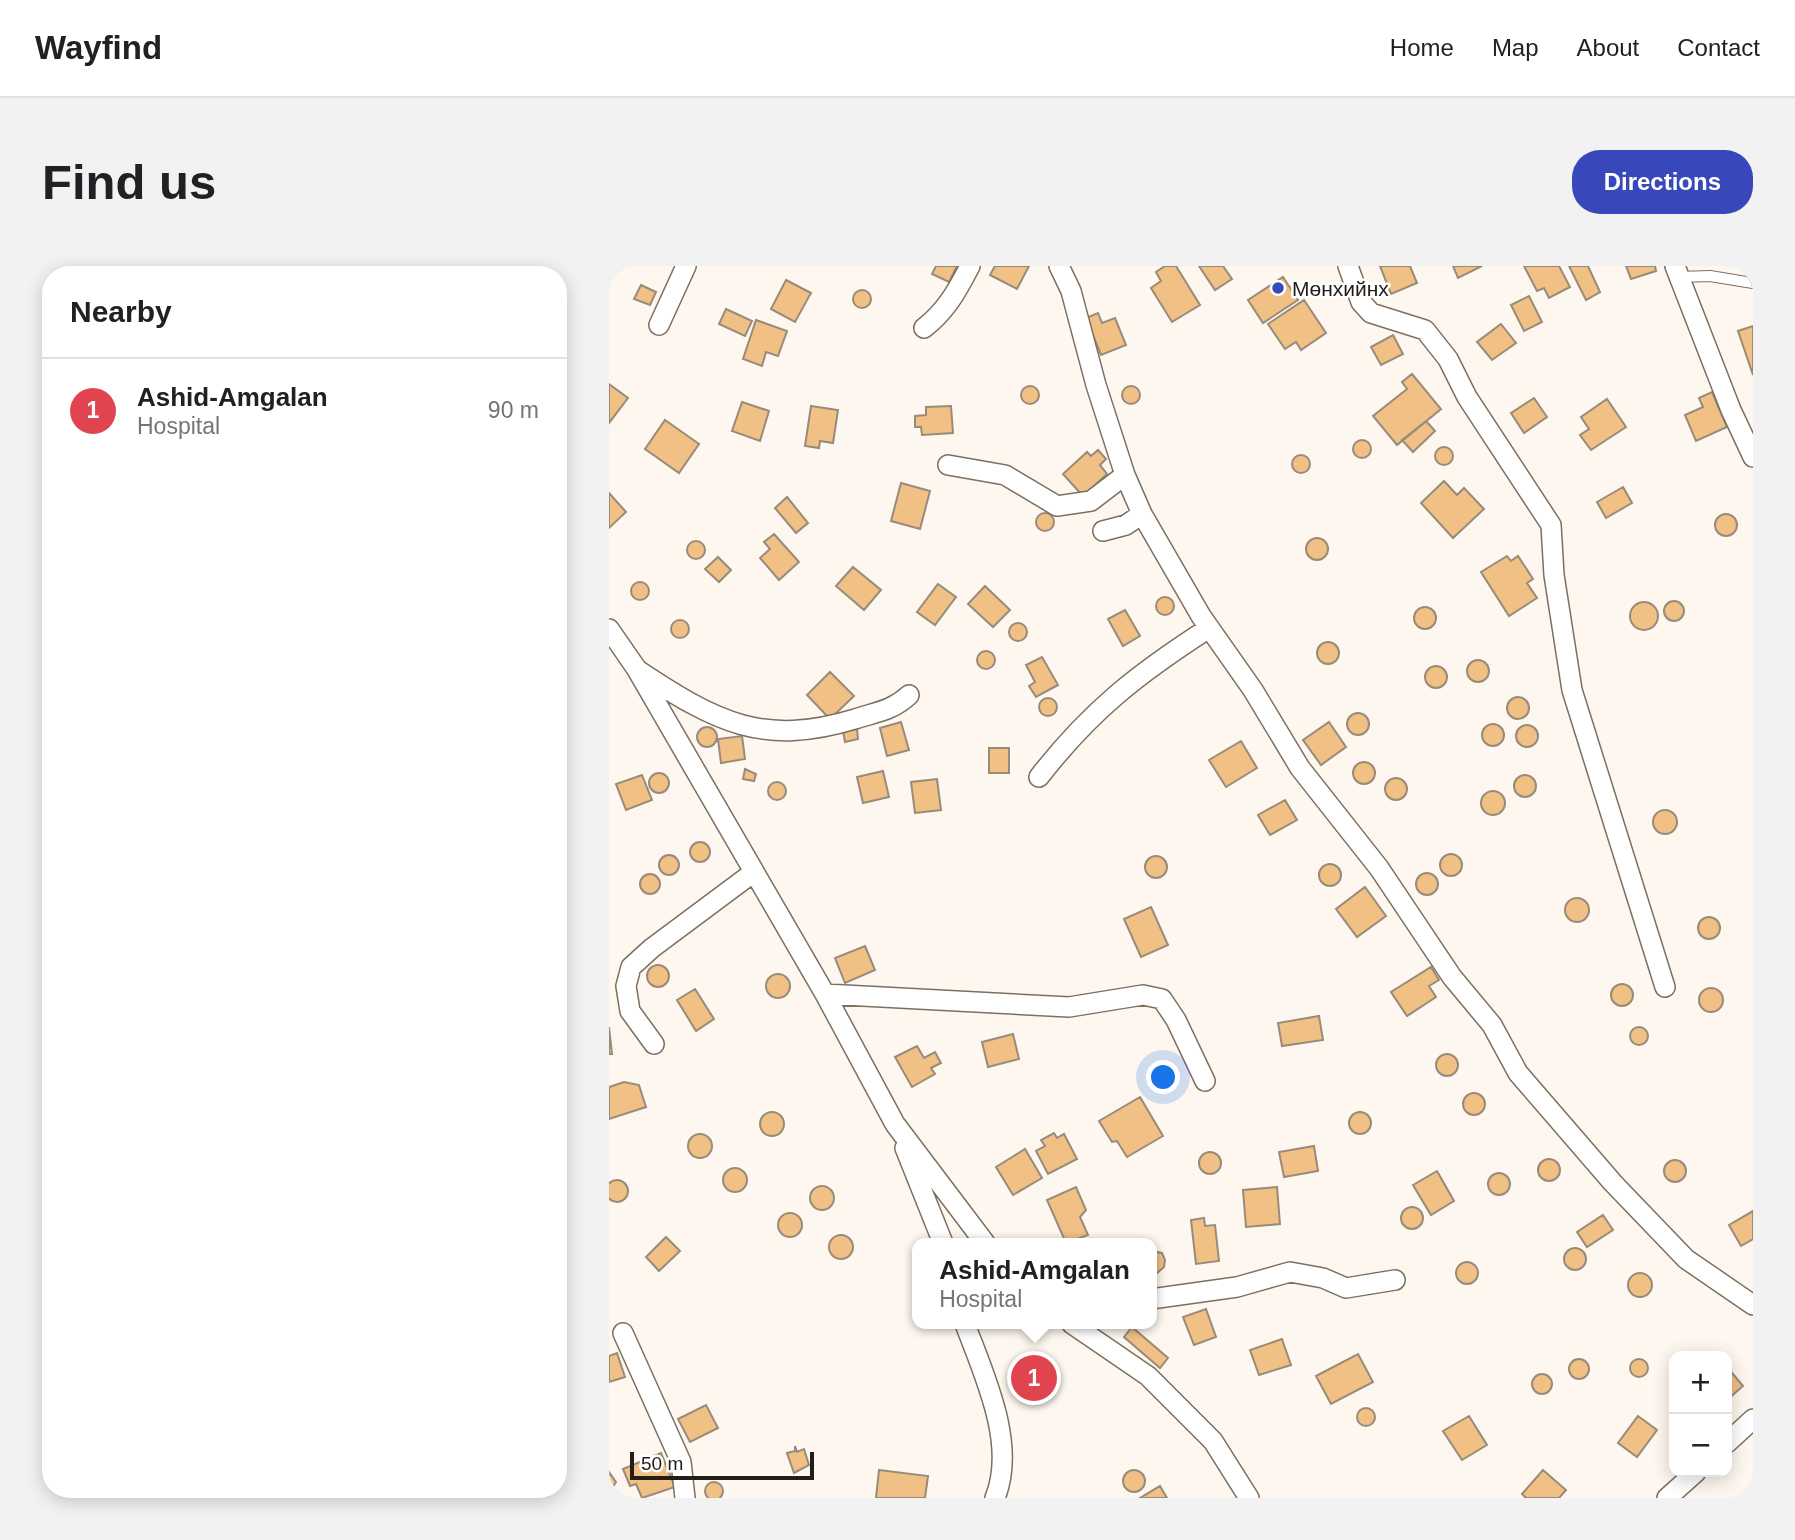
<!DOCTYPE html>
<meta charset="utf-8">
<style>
body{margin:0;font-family:Helvetica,sans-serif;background:#f2f2f2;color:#202124}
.controls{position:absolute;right:21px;bottom:21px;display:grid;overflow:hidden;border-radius:14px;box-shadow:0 4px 18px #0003}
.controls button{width:63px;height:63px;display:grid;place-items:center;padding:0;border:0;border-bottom:2px solid #e0e0e0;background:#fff;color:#202124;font:35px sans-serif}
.scale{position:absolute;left:21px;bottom:18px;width:184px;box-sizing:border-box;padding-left:7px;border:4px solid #231d17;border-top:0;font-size:19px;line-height:24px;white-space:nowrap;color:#231d17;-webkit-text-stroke:5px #fff;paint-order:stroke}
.you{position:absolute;left:555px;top:812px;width:24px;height:24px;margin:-18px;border:5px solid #fff;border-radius:50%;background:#1a73e8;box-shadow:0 0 0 10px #1a73e833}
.badge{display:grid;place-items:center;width:46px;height:46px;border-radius:50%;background:#3848bb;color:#fff;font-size:23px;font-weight:700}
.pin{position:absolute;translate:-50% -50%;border:4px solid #fff;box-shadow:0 2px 7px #0006}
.popup{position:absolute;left:303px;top:972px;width:245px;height:91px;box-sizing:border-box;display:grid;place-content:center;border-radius:14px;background:#fff;filter:drop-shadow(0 2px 5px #0005);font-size:23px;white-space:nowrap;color:#757577}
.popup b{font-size:26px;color:#202124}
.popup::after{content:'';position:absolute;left:50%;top:100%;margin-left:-14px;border:14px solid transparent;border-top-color:#fff}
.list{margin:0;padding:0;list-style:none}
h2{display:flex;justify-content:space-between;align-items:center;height:91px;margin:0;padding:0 28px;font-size:30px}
h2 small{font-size:23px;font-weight:400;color:#757577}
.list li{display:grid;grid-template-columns:46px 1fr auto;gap:21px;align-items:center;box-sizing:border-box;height:105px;padding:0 28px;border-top:2px solid #e0e0e0}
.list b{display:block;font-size:26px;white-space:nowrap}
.list p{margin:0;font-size:23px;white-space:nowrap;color:#757577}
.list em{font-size:23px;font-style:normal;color:#757577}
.map{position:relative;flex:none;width:1144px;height:1232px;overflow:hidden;border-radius:28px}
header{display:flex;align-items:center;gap:42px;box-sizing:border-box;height:98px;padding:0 35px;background:#fff;border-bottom:2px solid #e0e0e0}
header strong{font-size:33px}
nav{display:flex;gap:38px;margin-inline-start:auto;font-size:24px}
.intro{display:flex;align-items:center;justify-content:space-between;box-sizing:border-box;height:168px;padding:0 42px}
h1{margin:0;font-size:49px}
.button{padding:18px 32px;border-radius:28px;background:#3848bb;color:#fff;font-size:24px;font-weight:700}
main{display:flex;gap:42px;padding:0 42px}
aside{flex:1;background:#fff;border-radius:28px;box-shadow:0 4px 18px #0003}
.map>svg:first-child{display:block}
.building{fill:#f0c084;stroke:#998b7a;stroke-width:2}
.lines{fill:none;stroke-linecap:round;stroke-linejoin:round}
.service-casing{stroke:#7d6f5e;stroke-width:12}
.minor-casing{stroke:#7d6f5e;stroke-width:22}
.service{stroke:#fff;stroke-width:10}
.minor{stroke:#fff;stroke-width:19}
.poi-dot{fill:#3848bb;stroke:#fff;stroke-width:2.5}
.labels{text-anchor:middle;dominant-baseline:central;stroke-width:5;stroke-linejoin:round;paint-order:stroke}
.poi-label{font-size:21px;fill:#231d17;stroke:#fff;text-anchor:start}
</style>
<header>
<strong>Wayfind</strong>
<nav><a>Home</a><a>Map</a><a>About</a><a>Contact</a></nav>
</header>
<div class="intro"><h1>Find us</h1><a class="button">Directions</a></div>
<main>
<aside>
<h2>Nearby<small></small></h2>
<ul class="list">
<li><span class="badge" style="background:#e0444e">1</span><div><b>Ashid-Amgalan</b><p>Hospital</p></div><em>90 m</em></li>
</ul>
</aside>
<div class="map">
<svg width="1144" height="1232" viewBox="0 0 1144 1232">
<rect width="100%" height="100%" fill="#fdf7ef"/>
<!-- building -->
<path class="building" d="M327,0H348L340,16L323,8Z
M386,0H420L408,23L381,9Z
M556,0H567L591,39L563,56L542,22L552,15L547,6Z
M590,0H614L623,13L606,24Z
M771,0H801L808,17L782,28Z
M844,0H873L849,12Z
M915,0H950L961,21L940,32L935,22L928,25Z
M960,0H979L991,26L977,34Z
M1017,0H1046L1047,5L1022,13Z
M674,11L689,34L654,57L639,34Z
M177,14L202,27L186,56L162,43Z
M32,19L47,26L41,39L25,33Z
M244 33a9 9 0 1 1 18 0a9 9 0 1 1-18 0Z
M920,30L933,56L915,65L902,39Z
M695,34L717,67L692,84L687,76L676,83L659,58Z
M117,43L143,55L136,70L110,58Z
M489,47L493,57L506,52L517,79L492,89L477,52Z
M147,54L178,65L169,90L157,86L153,100L134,93Z
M892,58L907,77L883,94L868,76Z
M1144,60V109L1129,65Z
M784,69L794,88L772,99L762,81Z
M803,108L832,143L788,179L764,150L798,123L793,116Z
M0,118L19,132L0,157Z
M513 129a9 9 0 1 1 18 0a9 9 0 1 1-18 0Z
M412 129a9 9 0 1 1 18 0a9 9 0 1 1-18 0Z
M1103,126L1118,161L1087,175L1076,149L1094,141L1090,132Z
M925,132L938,151L915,167L902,147Z
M998,133L1017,161L982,184L971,169L980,163L972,151Z
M133,136L160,145L151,175L123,165Z
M202,140L229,144L224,177L211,175L210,182L196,180Z
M342,140L344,167L313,169L312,161H306V150L317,149V141Z
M56,154L90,178L70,207L36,183Z
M817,155L826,165L804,186L793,174Z
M744 183a9 9 0 1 1 18 0a9 9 0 1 1-18 0Z
M826 190a9 9 0 1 1 18 0a9 9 0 1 1-18 0Z
M489,184L497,193L491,199L498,208L474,230L454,208L478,186L482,190Z
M683 198a9 9 0 1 1 18 0a9 9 0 1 1-18 0Z
M835,215L848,229L855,222L875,243L844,272L812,237Z
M292,217L321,225L311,263L282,255Z
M1014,221L1023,237L997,252L988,236Z
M0,227L17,246L0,262Z
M178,231L199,257L187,267L166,242Z
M427 256a9 9 0 1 1 18 0a9 9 0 1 1-18 0Z
M1106 259a11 11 0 1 1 22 0a11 11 0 1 1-22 0Z
M165,268L190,296L170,314L151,292L161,283L155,276Z
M697 283a11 11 0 1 1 22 0a11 11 0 1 1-22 0Z
M78 284a9 9 0 1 1 18 0a9 9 0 1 1-18 0Z
M898,290L902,295L909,290L924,313L918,317L928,332L900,350L872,306Z
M109,291L122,304L110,316L96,303Z
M244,301L272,324L255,344L227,320Z
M22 325a9 9 0 1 1 18 0a9 9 0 1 1-18 0Z
M329,318L347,331L326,359L308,346Z
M376,320L401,344L384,361L359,338Z
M547 340a9 9 0 1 1 18 0a9 9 0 1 1-18 0Z
M1055 345a10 10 0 1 1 20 0a10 10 0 1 1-20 0Z
M1021 350a14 14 0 1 1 28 0a14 14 0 1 1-28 0Z
M805 352a11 11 0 1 1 22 0a11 11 0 1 1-22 0Z
M516,344L531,370L514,380L499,353Z
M62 363a9 9 0 1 1 18 0a9 9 0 1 1-18 0Z
M400 366a9 9 0 1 1 18 0a9 9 0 1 1-18 0Z
M708 387a11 11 0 1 1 22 0a11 11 0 1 1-22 0Z
M368 394a9 9 0 1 1 18 0a9 9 0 1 1-18 0Z
M433,391L449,419L427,431L420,420L426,416L417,399Z
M858 405a11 11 0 1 1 22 0a11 11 0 1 1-22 0Z
M816 411a11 11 0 1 1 22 0a11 11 0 1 1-22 0Z
M221,406L245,430L221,453L198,429Z
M898 442a11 11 0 1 1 22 0a11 11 0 1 1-22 0Z
M430 441a9 9 0 1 1 18 0a9 9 0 1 1-18 0Z
M738 458a11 11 0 1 1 22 0a11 11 0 1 1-22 0Z
M292,456L300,484L278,490L271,462Z
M720,456L737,481L712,499L694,474Z
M873 469a11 11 0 1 1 22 0a11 11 0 1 1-22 0Z
M907 470a11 11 0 1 1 22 0a11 11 0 1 1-22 0Z
M88 471a10 10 0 1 1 20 0a10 10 0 1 1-20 0Z
M248,463L249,473L236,476L234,465Z
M133,470L136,493L112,497L109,473Z
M632,475L648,502L617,521L600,494Z
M380,482H400V507H380Z
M744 507a11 11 0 1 1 22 0a11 11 0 1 1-22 0Z
M136,503L147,508L145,515L134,513Z
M274,505L280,531L254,537L248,511Z
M40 517a10 10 0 1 1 20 0a10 10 0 1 1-20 0Z
M905 520a11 11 0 1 1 22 0a11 11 0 1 1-22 0Z
M33,509L43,534L17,544L7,518Z
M776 523a11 11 0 1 1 22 0a11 11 0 1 1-22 0Z
M328,513L332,544L306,547L302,516Z
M159 525a9 9 0 1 1 18 0a9 9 0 1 1-18 0Z
M872 537a12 12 0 1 1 24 0a12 12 0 1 1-24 0Z
M676,534L688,554L661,569L649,549Z
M1044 556a12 12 0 1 1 24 0a12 12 0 1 1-24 0Z
M81 586a10 10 0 1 1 20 0a10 10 0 1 1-20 0Z
M831 599a11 11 0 1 1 22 0a11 11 0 1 1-22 0Z
M50 599a10 10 0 1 1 20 0a10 10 0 1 1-20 0Z
M536 601a11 11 0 1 1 22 0a11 11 0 1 1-22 0Z
M710 609a11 11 0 1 1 22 0a11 11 0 1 1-22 0Z
M807 618a11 11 0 1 1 22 0a11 11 0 1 1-22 0Z
M31 618a10 10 0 1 1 20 0a10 10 0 1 1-20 0Z
M756,621L777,650L748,671L727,643Z
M956 644a12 12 0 1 1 24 0a12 12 0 1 1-24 0Z
M542,641L559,679L532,691L515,653Z
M1089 662a11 11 0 1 1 22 0a11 11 0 1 1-22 0Z
M256,680L266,704L236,717L226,692Z
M38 710a11 11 0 1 1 22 0a11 11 0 1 1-22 0Z
M822,701L830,714L820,720L827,731L798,750L782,726Z
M157 720a12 12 0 1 1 24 0a12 12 0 1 1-24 0Z
M1002 729a11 11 0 1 1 22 0a11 11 0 1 1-22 0Z
M1090 734a12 12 0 1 1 24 0a12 12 0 1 1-24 0Z
M86,723L105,753L87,765L68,734Z
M710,750L714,774L673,780L669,757Z
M0,761L3,788H0Z
M1021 770a9 9 0 1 1 18 0a9 9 0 1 1-18 0Z
M404,768L410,793L379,801L373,776Z
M308,780L315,792L326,786L332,797L322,802L326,808L303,821L286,791Z
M827 799a11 11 0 1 1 22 0a11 11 0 1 1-22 0Z
M15,816L30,819L37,841L0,853V821Z
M854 838a11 11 0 1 1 22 0a11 11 0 1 1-22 0Z
M531,831L554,870L518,891L508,875L503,876L490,855Z
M740 857a11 11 0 1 1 22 0a11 11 0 1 1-22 0Z
M151 858a12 12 0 1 1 24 0a12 12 0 1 1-24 0Z
M445,867L448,872L455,868L468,893L439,908L427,885L436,880L432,874Z
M79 880a12 12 0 1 1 24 0a12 12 0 1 1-24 0Z
M705,880L709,905L675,911L670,886Z
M416,883L433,912L404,929L387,901Z
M590 897a11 11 0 1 1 22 0a11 11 0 1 1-22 0Z
M929 904a11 11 0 1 1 22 0a11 11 0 1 1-22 0Z
M1055 905a11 11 0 1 1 22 0a11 11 0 1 1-22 0Z
M114 914a12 12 0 1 1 24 0a12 12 0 1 1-24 0Z
M828,905L845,935L822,949L804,919Z
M879 918a11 11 0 1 1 22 0a11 11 0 1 1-22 0Z
M-3 925a11 11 0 1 1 22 0a11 11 0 1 1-22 0Z
M201 932a12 12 0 1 1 24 0a12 12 0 1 1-24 0Z
M467,921L477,944L471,951L479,969L457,977L438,934Z
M668,921L671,958L637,961L634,924Z
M792 952a11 11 0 1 1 22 0a11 11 0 1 1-22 0Z
M1144,945V973L1132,980L1120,959Z
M169 959a12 12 0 1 1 24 0a12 12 0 1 1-24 0Z
M994,949L1004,964L978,981L968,966Z
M595,952L596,960L606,959L610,995L587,998L582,954Z
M220 981a12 12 0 1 1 24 0a12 12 0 1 1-24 0Z
M57,971L71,985L50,1005L37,991Z
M955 993a11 11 0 1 1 22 0a11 11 0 1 1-22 0Z
M542,985L553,987L556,994L555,1001L547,1008L542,1007Z
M847 1007a11 11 0 1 1 22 0a11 11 0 1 1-22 0Z
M1019 1019a12 12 0 1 1 24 0a12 12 0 1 1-24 0Z
M597,1043L607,1071L585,1079L574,1051Z
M523,1061L559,1092L551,1102L515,1071Z
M673,1073L682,1099L650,1109L641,1084Z
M8,1087L16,1111L0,1116V1090Z
M749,1088L764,1116L722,1138L707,1110Z
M960 1103a10 10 0 1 1 20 0a10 10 0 1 1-20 0Z
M1021 1102a9 9 0 1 1 18 0a9 9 0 1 1-18 0Z
M435,1099L439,1123L410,1128L406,1104Z
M1118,1101L1134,1120L1118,1134Z
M923 1118a10 10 0 1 1 20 0a10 10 0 1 1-20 0Z
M97,1139L109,1162L81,1176L69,1153Z
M748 1151a9 9 0 1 1 18 0a9 9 0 1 1-18 0Z
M860,1150L878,1179L853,1194L834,1165Z
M1029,1150L1048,1164L1028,1191L1009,1177Z
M186,1180L188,1186L195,1183L200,1199L185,1207L178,1187L186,1185Z
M52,1187L66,1221L33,1232L27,1218L21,1220L14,1203Z
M514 1215a11 11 0 1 1 22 0a11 11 0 1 1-22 0Z
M270,1204L319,1210L316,1232H267Z
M934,1204L957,1224L950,1232H917L913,1228Z
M0,1206L7,1216L0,1227Z
M96 1225a9 9 0 1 1 18 0a9 9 0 1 1-18 0Z
M551,1220L558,1232H531Z"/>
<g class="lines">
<!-- service casing -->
<g class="service-casing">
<path id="service" d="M1070,11L1101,10L1144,17"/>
</g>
<!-- minor casing -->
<g class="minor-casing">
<path id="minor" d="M450,0L462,25L487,119L516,209L533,248L592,350L644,424L691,502L770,602L843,711L883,759L909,807L1004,917L1077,993L1144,1039
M739,0L752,36L762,47L816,64L839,93L858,131L942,259L945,309L963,424L1056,721
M1066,0L1122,144L1144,191
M50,59L77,0
M315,62C337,45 348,25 361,0
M339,199L396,209L448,240L482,235L516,209
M494,265L517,259L533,248
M0,363L27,402L216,728L286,858L376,977
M30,405C107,456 154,481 246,453C267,446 283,445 300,429
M430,511C482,444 530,407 600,362
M216,728L460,741L534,729L553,733L567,754L596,815
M45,778L21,745L17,720L22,701L43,682L145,606
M296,882L334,977
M542,1033L628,1021L681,1006L714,1012L737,1022L786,1014
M356,1058C375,1109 408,1178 386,1232
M463,1058L539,1110L604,1175L640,1232
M14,1067L72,1196L76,1232
M1118,1177L1144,1153
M1058,1232L1087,1206"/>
</g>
<!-- service -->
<use href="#service" class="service"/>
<!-- minor -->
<use href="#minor" class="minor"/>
</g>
<!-- markers -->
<circle class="poi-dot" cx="669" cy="22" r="7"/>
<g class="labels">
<!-- poi labels -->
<g class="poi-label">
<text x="683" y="22">Мөнхийнх</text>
</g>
</g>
</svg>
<div class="controls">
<button>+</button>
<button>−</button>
</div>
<div class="scale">50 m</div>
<div class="you"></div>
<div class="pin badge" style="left:425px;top:1112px;background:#e0444e">1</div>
<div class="popup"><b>Ashid-Amgalan</b>Hospital</div>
</div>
</main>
